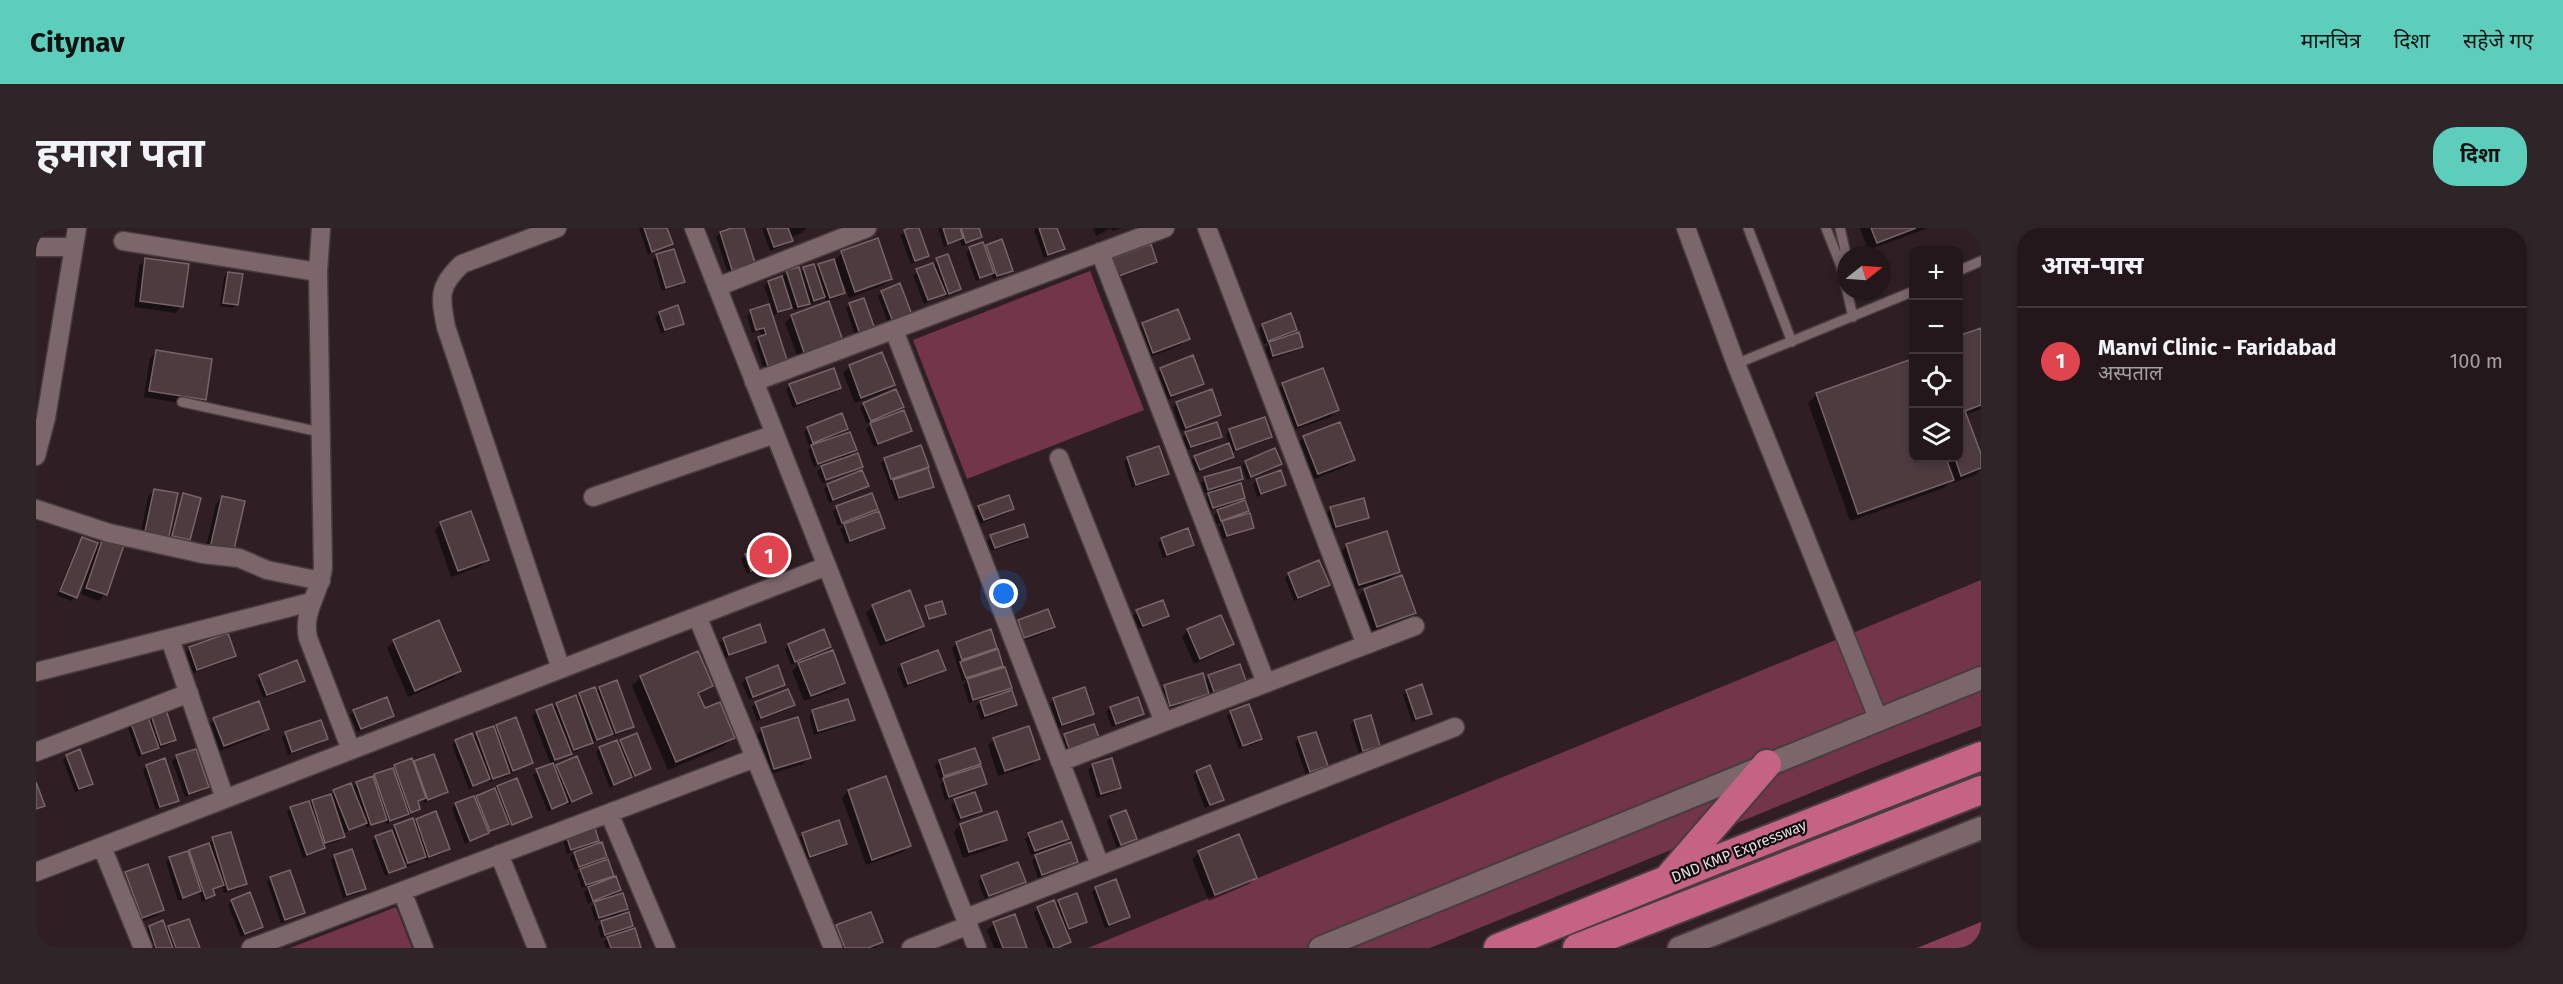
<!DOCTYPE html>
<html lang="hi">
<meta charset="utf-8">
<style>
body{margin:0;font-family:"Fira Sans","Noto Sans Devanagari",sans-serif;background:#2f2428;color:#f1f3f6}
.controls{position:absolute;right:18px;top:18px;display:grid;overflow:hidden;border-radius:12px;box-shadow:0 3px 9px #0003}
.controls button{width:54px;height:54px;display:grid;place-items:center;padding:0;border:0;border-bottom:2px solid #40363a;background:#23171b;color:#f1f3f6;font:30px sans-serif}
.compass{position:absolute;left:1801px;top:18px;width:54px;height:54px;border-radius:50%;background:#23171b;box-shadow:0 3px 9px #0003;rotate:73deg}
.you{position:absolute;left:968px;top:366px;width:21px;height:21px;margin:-15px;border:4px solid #fff;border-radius:50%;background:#1a73e8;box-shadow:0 0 0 9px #1a73e833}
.badge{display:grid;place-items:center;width:39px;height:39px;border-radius:50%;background:#5ccebb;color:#fff;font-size:20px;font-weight:700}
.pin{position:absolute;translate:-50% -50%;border:3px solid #fff;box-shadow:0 2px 6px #0006}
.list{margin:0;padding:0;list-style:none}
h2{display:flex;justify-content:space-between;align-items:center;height:78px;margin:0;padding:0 24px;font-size:26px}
h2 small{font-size:20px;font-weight:400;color:#a39fa3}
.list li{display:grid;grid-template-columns:39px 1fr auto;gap:18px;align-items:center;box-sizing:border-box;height:108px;padding:0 24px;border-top:2px solid #40363a}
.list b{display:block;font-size:22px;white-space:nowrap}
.list p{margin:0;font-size:20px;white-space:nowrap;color:#a39fa3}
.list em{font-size:20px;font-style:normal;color:#a39fa3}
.icon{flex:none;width:33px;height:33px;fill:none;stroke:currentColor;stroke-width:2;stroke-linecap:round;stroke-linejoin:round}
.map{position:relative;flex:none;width:1945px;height:720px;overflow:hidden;border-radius:24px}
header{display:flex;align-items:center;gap:36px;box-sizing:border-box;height:84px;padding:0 30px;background:#5ccebb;color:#111}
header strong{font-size:28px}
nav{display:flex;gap:33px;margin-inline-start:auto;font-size:21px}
.intro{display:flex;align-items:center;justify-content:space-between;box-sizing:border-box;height:144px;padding:0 36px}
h1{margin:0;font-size:42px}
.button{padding:15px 27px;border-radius:24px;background:#5ccebb;color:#111;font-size:21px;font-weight:700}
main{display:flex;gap:36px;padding:0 36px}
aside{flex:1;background:#23171b;border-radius:24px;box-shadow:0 3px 9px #0003}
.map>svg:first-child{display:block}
.green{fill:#723549}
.forest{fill:#863f57}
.shadow{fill:#0007}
.building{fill:#4d3b40;stroke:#776469;stroke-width:1.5}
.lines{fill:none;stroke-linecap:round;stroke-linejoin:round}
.service-casing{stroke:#493c3f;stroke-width:12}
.minor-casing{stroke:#493c3f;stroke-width:21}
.tertiary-casing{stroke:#493c3f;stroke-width:26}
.trunk-casing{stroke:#493c3f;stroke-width:32}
.service{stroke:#7a666b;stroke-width:9}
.minor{stroke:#7a666b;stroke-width:18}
.tertiary{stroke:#7a666b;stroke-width:22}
.trunk{stroke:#c46384;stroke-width:28}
.labels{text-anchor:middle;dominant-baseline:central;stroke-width:4.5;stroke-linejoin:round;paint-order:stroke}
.street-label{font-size:15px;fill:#e7dcde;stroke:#120b0d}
</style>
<header>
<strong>Citynav</strong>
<nav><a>मानचित्र</a><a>दिशा</a><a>सहेजे गए</a></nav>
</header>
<div class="intro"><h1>हमारा पता</h1><a class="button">दिशा</a></div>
<main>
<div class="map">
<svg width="1945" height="720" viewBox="0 0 1945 720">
<rect width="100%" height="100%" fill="#2f1f24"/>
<!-- green -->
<path class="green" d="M1054,43L1108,182L931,251L877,112Z
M1945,352V498L1848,535L1394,720H1052Z
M360,679L376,720H254Z"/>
<!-- forest -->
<path class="forest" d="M1945,694V720H1881Z"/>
<!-- shadow -->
<path class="shadow" d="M603,0H629L635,16L631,20L612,27Z
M700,0H706L713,38L692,45L680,9L684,5Z
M726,0H770V1L766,5L754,9L755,12L751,16L734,23Z
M878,0H882L891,27L875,36L864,7Z
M902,0H941L944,9L940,13L926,18L924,12L908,19Z
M1000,0H1020L1027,21L1023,25L1008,30L998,2Z
M1057,0H1084L1076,3L1075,0L1060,8Z
M1824,0H1892L1832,22Z
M841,12L855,51L848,57L813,70L807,54L804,55L808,65L804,69L791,73L807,116L764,135L749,95L756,88L791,75L788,68L784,73L774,76V74L768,79L758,82L756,78L750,83L735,88L750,132L745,136L728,142L719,114L726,109L724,103L716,105L711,88L715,84L735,77L728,58L733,54L747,49L751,44L763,45L768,41L779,42L783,37L799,32L806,25Z
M951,18L975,42L971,46L957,51L955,46L940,53L930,25L934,20L948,21Z
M621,28L647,54L643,58L626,63L617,32Z
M911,28L923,61L919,65L909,69L908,65L888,76L877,47Z
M1078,31L1119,33L1115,38L1079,51L1074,35Z
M110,32L146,78L139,85L98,79L103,38Z
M192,45L201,76L197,80L184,78L188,49Z
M846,64L870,90L853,97L842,68Z
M814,76L839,104L821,113L810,80Z
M624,85L646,95L642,99L625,105L619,89Z
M1107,96L1152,110L1145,117L1111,130L1100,103Z
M1227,97L1259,102L1252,110L1266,118L1262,122L1233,132L1229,120L1236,113L1228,116L1223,101Z
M1945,101V181L1929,187L1945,231V241L1939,247L1917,255L1916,253L1908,260L1814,293L1772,175L1781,166L1871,135L1878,128V230H1922V110Z
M120,124L169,172L162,178L108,169L114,130Z
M845,126L857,157L850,163L819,175L807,145L813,139Z
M1125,141L1166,155L1162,159L1131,172L1121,146Z
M1247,156L1301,182L1295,189L1255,203L1240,163Z
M754,157L803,160L799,164L757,180L750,161Z
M1141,175L1184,187L1179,191L1145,203L1137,179Z
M828,176L866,179L857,188L874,202L870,206L838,219L830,201L838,193L831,196L824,180Z
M772,200L810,201L802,210L819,222L811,230L825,238L821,242L786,255L781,244L785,240L805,232L804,230L778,239L772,222L779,216L773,218L768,204Z
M1194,202L1234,209L1230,213L1195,225L1197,229L1193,233L1160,245L1155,233L1159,229L1193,216L1190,206Z
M1150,206L1184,208L1180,213L1151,222L1146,210Z
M1268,209L1317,232L1311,238L1276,252L1261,216Z
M1092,230L1131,246L1127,250L1096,260L1088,234Z
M849,231L891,238L886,244L896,258L892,262L859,273L845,235Z
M1210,234L1244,236L1240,240L1211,252L1206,238Z
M1206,250L1197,259L1207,269L1200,276L1211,283L1204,290L1216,299L1212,303L1187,311L1183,299L1189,293L1181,296L1178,287L1186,279L1173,283L1169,271L1177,262L1168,265L1165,255L1169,251Z
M1221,252L1248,256L1244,260L1221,269L1217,256Z
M792,257L831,258L827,262L793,275L788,261Z
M118,262L133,300L136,301L144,270L134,312L103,314L112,269Z
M148,266L153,311L149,315L137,312L148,269H145Z
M186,269L207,274L168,327L180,276Z
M801,279L840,281L833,288L848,299L844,303L810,316L804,301L812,294L802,298L797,284Z
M943,279L977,281L972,285L944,296L939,283Z
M1295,280L1332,289L1327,293L1296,302L1291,285Z
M405,296L451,332L445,338L415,349L399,302Z
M955,309H991L987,313L955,323L951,313Z
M46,311L62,317L68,312L69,366L63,373L45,366L54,338L52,337L39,369L35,373L21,367L42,315Z
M1126,311L1156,317L1152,321L1127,330L1122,315Z
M1311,318L1363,343L1352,353L1378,385L1372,391L1335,405L1322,369L1328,362L1337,359L1336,356L1317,363L1304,324Z
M709,327L751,328L747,332L711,346L705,331Z
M1253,346L1292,357L1288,361L1258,373L1249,350Z
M837,378L886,398L880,404L844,418L830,385Z
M890,379L908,386L891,392L888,380Z
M1011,383L1017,399L1013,403L984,414L978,397L982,393Z
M1101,383L1131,388L1127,392L1102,401L1097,388Z
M1152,402L1196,416L1189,422L1158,436L1146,409Z
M954,403L960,419L954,425L965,437L959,444L974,459L967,466L980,477L975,481L945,492L940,478L949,470L933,475L927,457L933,451L926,453L916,420L920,416Z
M688,411L729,413L725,417L689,430L683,415Z
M358,413L423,443L417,450L372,469L351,420Z
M753,417L793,419L778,427L807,454L801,461L768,473L756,443L767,432L755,437L749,421Z
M154,420L198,428L194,432L157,445L150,424Z
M866,437L908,442L904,446L868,460L861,441Z
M741,439L748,456L744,460L713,472L706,455L710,451Z
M224,448L267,453L263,457L227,470L220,452Z
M1173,448L1208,453L1204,457L1174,467L1173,464L1168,470L1130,481L1125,462L1129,458L1168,454Z
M605,449L675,458L662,468L668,482L697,509L688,518L632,542L596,458Z
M564,460L596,499L592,503L576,508L575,505L571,510L556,514L552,518L515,535L518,542L521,538L554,565L550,569L532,577L530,574L512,584L497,547L515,537L496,488L501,484L539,471L544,467L559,465Z
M1371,463L1394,485L1390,489L1376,494L1367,467Z
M1018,471L1056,486L1052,490L1022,500L1014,476Z
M720,475L757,477L753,481L721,493L716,479Z
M1074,480L1106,486L1102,490L1076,499L1070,484Z
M318,483L357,488L352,492L321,504L314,487Z
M777,484L817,492L813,496L778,507L773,488Z
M1195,484L1225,511L1221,515L1203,521L1191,488Z
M115,488L138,512L134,516L102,529L92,500L96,496Z
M479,491L495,535L469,549L453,554L452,552L433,561L416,517L420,513L436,510L441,506Z
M178,492L231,501L225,507L181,524L172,498Z
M1318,493L1342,518L1338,522L1323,526L1314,497Z
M1057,498L1030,526L1025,512L1029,508Z
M726,502L773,529L767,536L732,547L719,508Z
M250,505L290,511L286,515L252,527L246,509Z
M958,511L1002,531L996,537L962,548L952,517Z
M1263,511L1290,538L1286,542L1270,547L1259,515Z
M585,513L614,540L574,560L560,524L564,520L582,516Z
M938,522L943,536L937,542L949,556L945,560L909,572L904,556L911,549L904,551L899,538L903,534Z
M159,523L171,559L167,563L149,569L136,533L141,529Z
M31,528L56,556L52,560L39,564L27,532Z
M1075,532L1084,560L1079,564L1061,570L1052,542L1056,538Z
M379,535L410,564L406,568L388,575L387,571L381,575L383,581L379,585L367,590L350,596L349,592L331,600L329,595L307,606V609L303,613L287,618L283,624L267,630L251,584L255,580L273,577L276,574L294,568L298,563L316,560L321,555L355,542L359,538L376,537Z
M111,538L142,572L137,576L120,582L107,542Z
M1161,544L1186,571L1182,575L1169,580L1157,548Z
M462,559L494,589L492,592V590L470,596L429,616L416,580L420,576L438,572Z
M812,563L873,618L867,624L830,637L806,570Z
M919,573L944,583L940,587L921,593L915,577Z
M1075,589L1099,611L1095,615L1081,620L1071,593Z
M381,592L412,621L408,625L389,632L388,629L386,631V629L364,636L365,639L385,633L349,648L336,613L340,609L355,603L359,598L377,596Z
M924,597L969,612L963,618L927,630L918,604Z
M767,606L810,616L805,620L770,632L763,610Z
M993,607L1031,611L1027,615L995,627L989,611Z
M1202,608L1219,650L1213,656L1173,673L1156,631L1163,625Z
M526,609L562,612L554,620L569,629L561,636L576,647L570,654L584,662L575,670L591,680L582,689L596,697L588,705L604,720H570L568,714L576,706L565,710L562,698L574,691L573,688L559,693L555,679L562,672L552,676L548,664L555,657L546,660L541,646L548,639L539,642L534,629L542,622L531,626Z
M177,611L209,656L205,660L188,665L186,658L176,663L178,667L174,671L166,674L163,664L142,673L130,634L134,630L151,626L173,617Z
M299,628L328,661L324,665L307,670L295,632Z
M1000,629L1040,633L1036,638L1002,650L996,633Z
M90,645L127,682L120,688L99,696L84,652Z
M946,649L988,653L984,657L949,671L942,653Z
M235,650L268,684L264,688L245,695L231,654Z
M1060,660L1093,688L1088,693L1069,700L1056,664Z
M196,673L225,698L221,703L205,709L192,677Z
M1023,673L1050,694L1045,698L1029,704L1034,714L1030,718L1012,720L998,685L1002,681L1019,678Z
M958,696L990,720H958L951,702Z
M801,698L845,714L839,720H800L794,705Z
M113,699L129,703L133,700L162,720H115L109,703Z"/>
<!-- building -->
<path class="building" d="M608,0H631L637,16L616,24Z
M696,0H708L719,35L696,42L684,4Z
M731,0H752L757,13L738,19Z
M873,0H883L893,28L879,33L868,2Z
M907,0H924L927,10L912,16Z
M925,0H943L946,9L930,15Z
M1003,0H1021L1029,21L1012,27Z
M1835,0H1880L1841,15Z
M842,10L856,51L819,64L805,23Z
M966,11L977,43L961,48L950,17Z
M947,14L958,45L944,50L933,19Z
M1115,16L1121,34L1083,48L1077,30Z
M638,21L649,54L630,60L620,26Z
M912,26L925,61L913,66L900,30Z
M109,30L153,36L147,79L104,73Z
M798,31L809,65L794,70L782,36Z
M897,35L910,66L892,72L880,41Z
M778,36L789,69L778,73L767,39Z
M763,39L774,76L762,79L750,42Z
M192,44L207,46L202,77L187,75Z
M746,48L756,80L742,84L732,53Z
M864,55L876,87L857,94L845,63Z
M828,70L840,104L825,109L813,75Z
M793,73L808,116L770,130L755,87Z
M733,76L751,132L732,138L722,109L730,106L728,100L720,102L714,82Z
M642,77L648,96L629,102L623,84Z
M1142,81L1154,111L1117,125L1106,95Z
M1255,85L1261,102L1232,113L1226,96Z
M1945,100V177L1929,183L1945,226V240L1925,248L1919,230H1922V108Z
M1263,104L1267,119L1237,128L1233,114Z
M120,122L176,131L170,172L113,163Z
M846,124L859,157L825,170L813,137Z
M1157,127L1168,156L1135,168L1124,140Z
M1876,131L1878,230H1910L1918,252L1822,286L1780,165Z
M798,140L805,160L761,176L753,156Z
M1287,140L1303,182L1262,198L1246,155Z
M860,161L868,179L835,193L827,175Z
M1176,161L1185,187L1150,200L1140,174Z
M868,182L876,203L842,216L834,195Z
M806,185L812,201L777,215L771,199Z
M1229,189L1236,209L1200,222L1193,201Z
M1181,194L1186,209L1155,219L1149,204Z
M1304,194L1319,232L1282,246L1267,208Z
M814,204L821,222L782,236L775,217Z
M1193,215L1198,229L1164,242L1158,228Z
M885,217L893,239L855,251L848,230Z
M1123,218L1133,246L1100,257L1091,229Z
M1239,220L1246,236L1215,249L1209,233Z
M822,225L827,239L790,252L785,238Z
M1204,239L1207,251L1172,262L1168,249Z
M892,240L898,259L863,270L857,252Z
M826,242L833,258L797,272L791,256Z
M1245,242L1250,257L1225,266L1220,251Z
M1205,255L1209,270L1177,280L1172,265Z
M118,261L142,265L132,313L108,308Z
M147,265L165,270L154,312L136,308Z
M836,265L842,281L806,295L800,278Z
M973,267L978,281L948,292L942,278Z
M186,268L209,273L197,326L174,320Z
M1328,270L1333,290L1300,299L1294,279Z
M1209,272L1213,283L1185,293L1181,282Z
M435,283L453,332L422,343L404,294Z
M843,283L849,300L814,313L808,296Z
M1214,285L1218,300L1191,308L1186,293Z
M988,296L992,309L959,320L954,307Z
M1152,300L1158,317L1131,327L1125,310Z
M1351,303L1364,344L1323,357L1310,316Z
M46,309L62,315L41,370L24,363Z
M67,310L88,317L71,367L50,360Z
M746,311L753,328L715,343L709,326Z
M1283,332L1294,357L1262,370L1252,345Z
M1366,347L1380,385L1341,399L1328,361Z
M874,362L888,398L850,413L836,377Z
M1127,372L1133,388L1107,398L1100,382Z
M906,373L910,386L893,391L889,378Z
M1012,381L1019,399L988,410L982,392Z
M1185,387L1198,416L1164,431L1151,401Z
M403,392L425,443L379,463L357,412Z
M724,396L730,414L693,427L687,410Z
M788,401L795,419L759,434L752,416Z
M955,401L961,420L926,432L920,414Z
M192,405L200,428L161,442L153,419Z
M962,421L967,438L930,450L924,434Z
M797,422L809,455L775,468L762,435Z
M902,422L910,442L872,456L865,436Z
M662,423L677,458L662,465L669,480L684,474L699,510L640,534L604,448Z
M261,432L269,453L231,467L223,447Z
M1204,436L1210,453L1178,464L1172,447Z
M742,437L749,457L717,469L710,450Z
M969,439L976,460L937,472L931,451Z
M1167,445L1173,466L1134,478L1128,457Z
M581,452L598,499L580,505L563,459Z
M1386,456L1396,486L1380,491L1370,462Z
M559,459L577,506L561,512L543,465Z
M1049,459L1058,486L1026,497L1017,470Z
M752,461L759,477L725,490L719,474Z
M976,462L981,477L949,488L944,473Z
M540,467L557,515L538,522L520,475Z
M351,469L358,488L325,501L317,482Z
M1102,469L1108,486L1080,496L1074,479Z
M812,471L819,492L782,503L776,482Z
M223,473L233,501L188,518L177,490Z
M516,476L536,526L519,532L500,482Z
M1213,476L1226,511L1207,518L1194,483Z
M130,482L140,512L125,517L115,487Z
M1335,487L1344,518L1327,523L1318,492Z
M112,489L123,520L106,526L95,495Z
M480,489L497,535L477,543L460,497Z
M762,489L775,530L738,541L725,500Z
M285,492L292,511L256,524L249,504Z
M1058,496L1064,512L1034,523L1028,506Z
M458,498L474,545L457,551L440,504Z
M993,498L1004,531L969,543L957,510Z
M1280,504L1292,538L1274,544L1262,509Z
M436,505L454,551L437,558L419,512Z
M601,505L615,541L599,548L584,512Z
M581,512L596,549L578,557L563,519Z
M939,520L945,536L908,548L903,532Z
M44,521L57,556L43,561L30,527Z
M160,521L173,559L153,566L140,527Z
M398,526L412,564L392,572L378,533Z
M541,528L556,565L536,574L520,537Z
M129,530L143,573L124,579L110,537Z
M376,530L390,570L382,573L384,581L375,585L358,537Z
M1076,530L1085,560L1065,566L1056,536Z
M517,535L532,574L516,581L500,541Z
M1174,537L1188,572L1174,577L1160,543Z
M945,538L951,556L913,569L907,550Z
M357,540L373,586L354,593L338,546Z
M337,548L351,592L335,597L320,554Z
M850,548L875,618L836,632L812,562Z
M481,550L496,589L476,597L461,558Z
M0,554L9,578L0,581Z
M315,555L331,595L313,602L297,562Z
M459,560L473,596L454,603L440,568Z
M939,564L946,583L925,590L918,571Z
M295,566L309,609L289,615L276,572Z
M438,568L453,605L434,613L419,575Z
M273,573L289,620L271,627L254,579Z
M1090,582L1101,611L1085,617L1074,588Z
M400,583L414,621L393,629L380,591Z
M961,583L971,612L933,624L924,596Z
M377,590L390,629L372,635L358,597Z
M803,592L811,616L774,629L766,605Z
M1026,593L1033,611L999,623L992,605Z
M557,594L563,613L535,622L529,604Z
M356,602L370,639L353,645L339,608Z
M195,604L211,656L192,662L176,609Z
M1203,606L1221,650L1179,667L1162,623Z
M566,614L571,629L543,639L538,624Z
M1035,614L1042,634L1006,647L999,627Z
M173,615L188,657L177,661L179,667L170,671L153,622Z
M316,621L330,661L311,667L298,627Z
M152,623L165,663L147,670L133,629Z
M572,631L578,648L550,657L544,641Z
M982,634L990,654L953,668L945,648Z
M112,636L128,682L106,690L89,644Z
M254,642L269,685L249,692L234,649Z
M580,648L585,662L557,673L552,659Z
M1080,651L1094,689L1073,697L1059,659Z
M214,664L227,699L209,706L195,672Z
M587,665L592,681L563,690L558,674Z
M1041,665L1051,694L1033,701L1022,672Z
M1018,672L1035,714L1021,720H1018L1001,679Z
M593,684L597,698L569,707L565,693Z
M835,684L847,714L832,720H809L800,697Z
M979,686L991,720H967L957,694Z
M153,691L164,720H140L132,698Z
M127,692L137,720H120L113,698Z
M599,700L605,720H575L571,709Z"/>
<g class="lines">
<!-- service casing -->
<g class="service-casing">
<path id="service" d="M1712,0L1756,114
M1790,0L1805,38L1810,59
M1804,0L1809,22L1805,38
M1922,43L1945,33
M1811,63L1817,89
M1700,136L1878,63
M146,174L284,204"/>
</g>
<!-- minor casing -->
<g class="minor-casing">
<path id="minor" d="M285,0L282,44L287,340C284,365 266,383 272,410L315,522
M521,0L426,36C402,58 404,69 410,99L525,441
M658,0L941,720
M1171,0L1330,417
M1650,0L1700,136L1842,490
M87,13L282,44
M0,19H37
M1064,24L1230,455
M681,59L831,0
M858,102L1064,637
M718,154L1129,0
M0,228L10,190L41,0
M1023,230L1128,494
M557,269L739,206
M0,281L73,305L167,326L203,330L231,342L285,353
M661,388L797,720
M134,411L189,571
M0,444L275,374
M0,524L153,465
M1024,534L1379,398
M573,585L630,720
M66,619L107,720
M463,626L501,720
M0,644L791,338
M366,663L388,720
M930,690L1419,499
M215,720L719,530
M875,720L933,697"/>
</g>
<!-- tertiary casing -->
<g class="tertiary-casing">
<path id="tertiary" d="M1284,720L1945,450
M1643,720L1945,600"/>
</g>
<!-- trunk casing -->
<g class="trunk-casing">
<path id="trunk" d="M1635,647L1731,536
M1462,720L1682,631L1945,528
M1541,720L1945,562"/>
</g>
<!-- service -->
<use href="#service" class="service"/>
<!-- minor -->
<use href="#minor" class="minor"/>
<!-- tertiary -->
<use href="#tertiary" class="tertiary"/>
<!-- trunk -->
<use href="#trunk" class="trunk"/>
</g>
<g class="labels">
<!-- street labels -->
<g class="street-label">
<text transform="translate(1703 623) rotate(-22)">DND KMP Expressway</text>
</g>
</g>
</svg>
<div class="controls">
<button>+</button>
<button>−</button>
<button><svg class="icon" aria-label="locate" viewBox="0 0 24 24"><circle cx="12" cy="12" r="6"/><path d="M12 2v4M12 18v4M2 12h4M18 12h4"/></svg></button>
<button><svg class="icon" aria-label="layers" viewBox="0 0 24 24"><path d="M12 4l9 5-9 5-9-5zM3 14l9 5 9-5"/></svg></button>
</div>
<svg class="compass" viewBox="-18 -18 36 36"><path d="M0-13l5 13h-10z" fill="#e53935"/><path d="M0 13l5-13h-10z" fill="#a39fa3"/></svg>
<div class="you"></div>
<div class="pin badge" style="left:733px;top:327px;background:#e0444e">1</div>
</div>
<aside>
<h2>आस-पास<small></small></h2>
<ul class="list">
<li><span class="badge" style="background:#e0444e">1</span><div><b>Manvi Clinic - Faridabad</b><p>अस्पताल</p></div><em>100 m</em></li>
</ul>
</aside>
</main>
